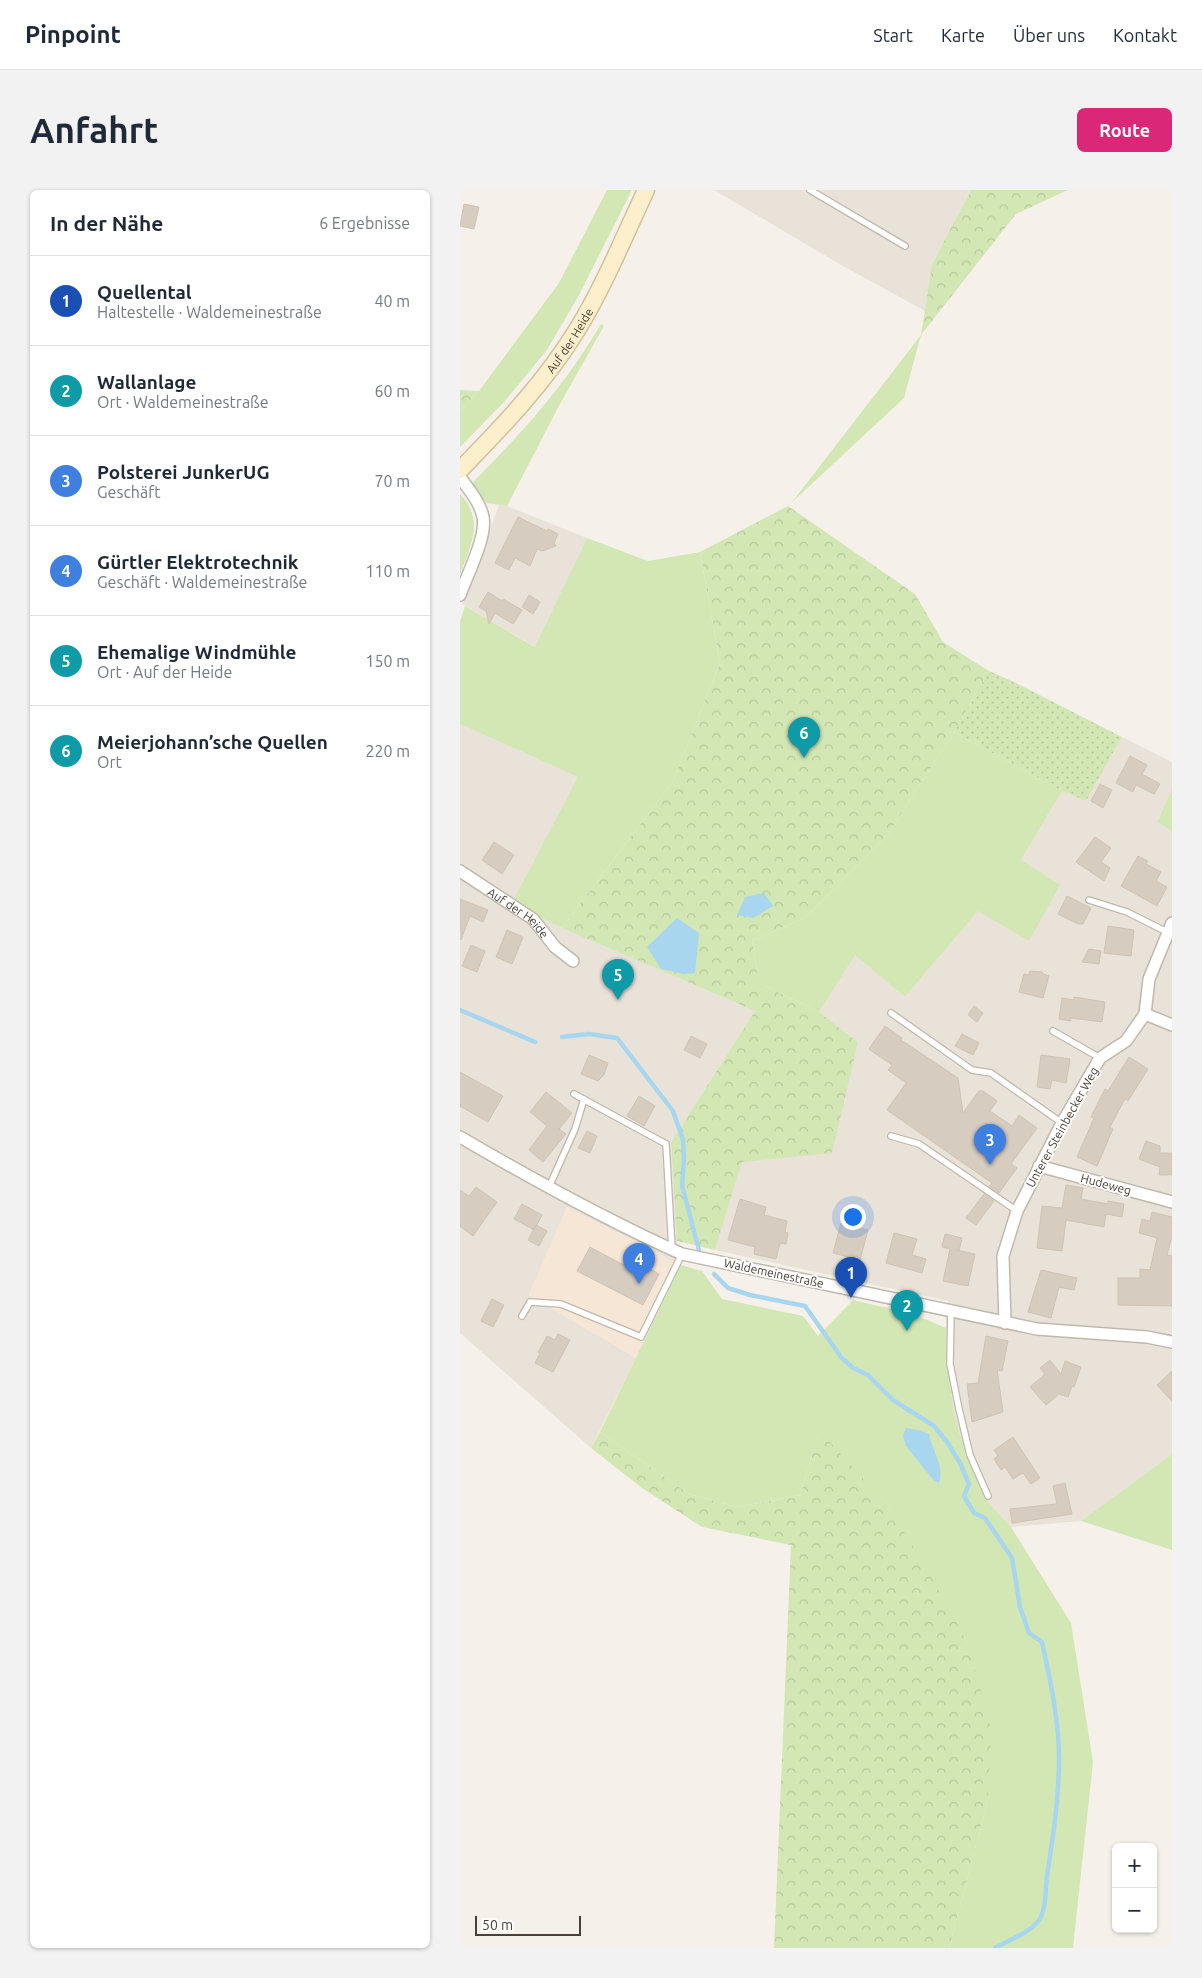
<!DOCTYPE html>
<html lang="de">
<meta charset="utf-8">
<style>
body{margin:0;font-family:Ubuntu,sans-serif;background:#f2f2f3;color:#1f2937}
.controls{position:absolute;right:15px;bottom:15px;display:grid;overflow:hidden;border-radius:8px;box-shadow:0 1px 4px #0004}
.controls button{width:45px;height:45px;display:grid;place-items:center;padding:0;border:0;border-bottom:1px solid #e0e1e3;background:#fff;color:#1f2937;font:25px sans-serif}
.scale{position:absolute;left:15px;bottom:12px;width:106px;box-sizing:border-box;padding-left:5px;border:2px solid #484138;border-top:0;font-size:14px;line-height:18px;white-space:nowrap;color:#484138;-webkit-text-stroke:4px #fff;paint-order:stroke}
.you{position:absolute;left:392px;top:1026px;width:18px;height:18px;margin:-12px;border:4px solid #fff;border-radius:50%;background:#1a73e8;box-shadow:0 0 0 8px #1a73e833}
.badge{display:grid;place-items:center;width:32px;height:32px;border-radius:50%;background:#db2777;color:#fff;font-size:16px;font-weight:700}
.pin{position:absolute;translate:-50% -41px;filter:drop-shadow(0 1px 2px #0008)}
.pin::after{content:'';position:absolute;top:26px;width:18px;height:15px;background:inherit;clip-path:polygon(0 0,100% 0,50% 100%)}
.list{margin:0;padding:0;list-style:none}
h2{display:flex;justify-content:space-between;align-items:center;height:65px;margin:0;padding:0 20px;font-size:21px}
h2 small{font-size:16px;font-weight:400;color:#747a83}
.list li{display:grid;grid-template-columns:32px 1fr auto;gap:15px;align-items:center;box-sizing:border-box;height:90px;padding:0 20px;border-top:1px solid #e0e1e3}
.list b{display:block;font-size:19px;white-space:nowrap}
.list p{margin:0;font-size:16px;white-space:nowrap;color:#747a83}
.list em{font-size:16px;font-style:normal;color:#747a83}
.map{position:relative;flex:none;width:712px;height:1758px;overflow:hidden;border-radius:8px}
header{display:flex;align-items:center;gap:30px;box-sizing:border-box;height:70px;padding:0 25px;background:#fff;border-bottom:1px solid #e0e1e3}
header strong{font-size:24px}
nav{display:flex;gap:28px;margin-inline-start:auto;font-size:18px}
.intro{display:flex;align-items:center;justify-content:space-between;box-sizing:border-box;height:120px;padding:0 30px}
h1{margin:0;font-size:35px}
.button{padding:12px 22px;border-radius:8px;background:#db2777;color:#fff;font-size:18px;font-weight:700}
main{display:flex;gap:30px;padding:0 30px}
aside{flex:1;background:#fff;border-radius:8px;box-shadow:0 1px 4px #0004}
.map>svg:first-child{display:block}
.residential{fill:#e8e2d8}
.commercial{fill:#f5e6d6}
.grass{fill:#d3e7b4}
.forest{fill:url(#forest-crowns)}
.park{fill:url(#park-dots)}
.water{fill:#a9d6ef}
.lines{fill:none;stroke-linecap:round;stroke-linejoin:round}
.stream{stroke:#a9d6ef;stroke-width:4.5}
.building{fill:#d6ccc0;stroke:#d1c3b3}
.lane-casing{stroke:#c0b8ad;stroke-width:8}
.street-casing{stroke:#c0b8ad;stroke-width:14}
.secondary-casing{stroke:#d3c19b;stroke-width:19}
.lane{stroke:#fff;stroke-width:5.5}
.street{stroke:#fff;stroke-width:11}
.secondary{stroke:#fdeecc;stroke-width:16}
.labels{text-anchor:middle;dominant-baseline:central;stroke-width:4;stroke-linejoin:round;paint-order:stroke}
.street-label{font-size:12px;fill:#484138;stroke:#fff}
</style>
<header>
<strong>Pinpoint</strong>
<nav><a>Start</a><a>Karte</a><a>Über uns</a><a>Kontakt</a></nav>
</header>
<div class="intro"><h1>Anfahrt</h1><a class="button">Route</a></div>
<main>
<aside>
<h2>In der Nähe<small>6 Ergebnisse</small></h2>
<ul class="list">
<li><span class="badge" style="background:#1a4fb4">1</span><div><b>Quellental</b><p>Haltestelle · Waldemeinestraße</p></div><em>40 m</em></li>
<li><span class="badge" style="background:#0f9aa8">2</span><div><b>Wallanlage</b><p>Ort · Waldemeinestraße</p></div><em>60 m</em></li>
<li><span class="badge" style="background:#3f7fe0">3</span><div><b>Polsterei JunkerUG</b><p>Geschäft</p></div><em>70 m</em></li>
<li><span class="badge" style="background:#3f7fe0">4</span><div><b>Gürtler Elektrotechnik</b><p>Geschäft · Waldemeinestraße</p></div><em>110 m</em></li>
<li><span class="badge" style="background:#0f9aa8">5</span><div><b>Ehemalige Windmühle</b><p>Ort · Auf der Heide</p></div><em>150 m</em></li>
<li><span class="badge" style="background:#0f9aa8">6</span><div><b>Meierjohann’sche Quellen</b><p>Ort</p></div><em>220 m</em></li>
</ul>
</aside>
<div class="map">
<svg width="712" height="1758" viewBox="0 0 712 1758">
<defs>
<pattern id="forest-crowns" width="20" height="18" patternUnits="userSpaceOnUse" patternTransform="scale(1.25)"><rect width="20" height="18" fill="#d3e7b4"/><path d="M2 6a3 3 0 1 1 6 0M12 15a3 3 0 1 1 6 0" fill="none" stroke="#b7c79c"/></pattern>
<pattern id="park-dots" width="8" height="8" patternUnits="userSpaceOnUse" patternTransform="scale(1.25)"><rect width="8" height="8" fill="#d3e7b4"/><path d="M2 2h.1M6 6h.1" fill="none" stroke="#b7c79c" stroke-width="1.8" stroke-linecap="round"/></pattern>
</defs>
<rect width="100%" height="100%" fill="#f5f1ea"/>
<!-- residential -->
<path class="residential" d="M254,0H511L472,74L465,121L383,76Z
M39,315L47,316L127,348L76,457L2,414Z
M0,534L119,587L53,713L102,738L295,821L211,952L217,1051L221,1075L107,1017L69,1105L176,1168L131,1258L0,1143Z
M662,547L712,572V599L697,632L712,641V1264L621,1331L551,1337L525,1310L505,1261L494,1224L486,1160V1126L488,1111L255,1060L282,972L398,852L359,822L395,764L445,807L561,670L602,601L626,611Z"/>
<!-- commercial -->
<path class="commercial" d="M107,1017L221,1075L176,1168L69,1105Z"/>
<!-- grass -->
<path class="grass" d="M147,0H172L119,105L87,160L45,211L0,257V221L19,201L99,93Z
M141,134L144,136L100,214L47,316L26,313L12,293C63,242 104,197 141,134Z
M461,145L444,208L328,316H329Z
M0,304C25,330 11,355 0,384Z
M127,348L188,371L240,362L260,473L213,591L102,738L52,713L118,587L0,534V432L5,416L75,457Z
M494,542L602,601L561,670L600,695L569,751L518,721L445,807L395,765L359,822L299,793L292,751L346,727L428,644Z
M712,599V641L697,632Z
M221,1075L242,1081L262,1109L343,1126L358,1146L393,1110L453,1124L486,1138V1160L494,1224L505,1261L525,1309L551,1337L611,1433L633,1572L613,1758H489L528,1610L508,1453L427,1314L357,1248L340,1305L278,1317L229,1304L140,1242Z
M712,1264V1360L621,1331Z"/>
<!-- forest -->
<path class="forest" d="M511,0H608L556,24L461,145L472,74Z
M0,200L19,201L0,221Z
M328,316L455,404L483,452L529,481L494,542L428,644L346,727L292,751L299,793L359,822L398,852L372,963L282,972L255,1060L217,1051L211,952L295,821L102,738L213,591L260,473L240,362Z
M140,1242L229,1304L278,1317L340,1305L357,1248L364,1246L427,1314L466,1378L508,1453L531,1539L528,1610L489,1758H314L331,1355L242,1337L182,1298L131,1258Z"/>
<!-- park -->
<path class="park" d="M529,481L552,491L662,547L626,611L602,601L494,542Z"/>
<!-- water -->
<path class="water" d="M304,703L313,716L293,728L277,725L285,707Z
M217,728L239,743L235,783L224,784L201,779L187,757Z
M446,1238L458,1240L469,1244C472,1260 485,1277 479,1293L474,1291L446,1256L443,1246Z"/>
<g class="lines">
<!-- stream -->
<path class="stream" d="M0,820L75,852
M102,847L129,844L157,848L213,921L223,950L224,968L222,996L239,1060
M254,1084L268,1098L290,1105L345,1116L381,1167L393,1178L408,1185L433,1210L474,1236L487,1252L500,1273L509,1294L504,1306L514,1323L525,1328L552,1368L560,1417L569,1443L582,1452C590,1489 599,1530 599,1568C599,1608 593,1647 587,1686C585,1699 587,1714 581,1727C576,1740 547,1751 535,1758"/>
</g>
<!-- building -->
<path class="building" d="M4,14L19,17L14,39L0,36Z
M58,327L87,341L88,339L98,344L94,353L96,356L82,361L77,359L70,376L55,368L49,380L35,373Z
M28,402L42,411L43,409L62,420L53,434L35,423L29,434L26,421L19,417Z
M69,405L80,412L73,424L62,417Z
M670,566L687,575L682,584L700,594L694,604L676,595L673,602L656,593Z
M640,594L652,600L643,618L631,611Z
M635,647L651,658L641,672L650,678L644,691L616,672Z
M34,652L54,665L42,684L22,670Z
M678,666L688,671L686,674L701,682L696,691L707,697L697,716L661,696Z
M607,706L631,718L623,734H618L598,724Z
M0,709L28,720L23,732L10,726L1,750Z
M648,736L674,740L671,766L644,763Z
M47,740L63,747L52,774L36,767Z
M11,755L25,761L17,782L2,776Z
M629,759L641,761L639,774L622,772Z
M570,781L582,782L583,784L589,786L583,808L559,802L564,784L569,785Z
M614,807L645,812L642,832L611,828V831L599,829L602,808L614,810Z
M514,816L523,823L517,832L508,825Z
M425,836L442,848L441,850L498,888L503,923L519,901H523L537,911L530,921L552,936L559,925L577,938L551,974L557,978L539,1003L529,996L532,993L427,920L446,893L428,880L432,875L409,859Z
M502,844L519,853L513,865L495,856Z
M231,846L247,854L240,868L224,860Z
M129,865L148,873L144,885L138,891L121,884Z
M581,865L610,869L606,893L592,890L590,899L577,897Z
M669,867L688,879L668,911L665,909L650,937L653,939L637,976L617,967L634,928L631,927L645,899L648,901Z
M0,882L43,906L28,932L0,916Z
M86,902L112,923L99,939L106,944L83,972L69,960L87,936L70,922Z
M179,906L195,916L184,936L167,926Z
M127,941L137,946L130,963L118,958Z
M686,951L700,956V963H712V985H699L700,977L679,969Z
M606,995L623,998L621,1009L648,1014V1011L664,1014L662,1027L646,1024L644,1037L606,1030L602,1061L577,1058L582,1016L602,1018Z
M16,997L37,1012L13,1046L0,1036V1000L9,1006Z
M524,1004L534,1011L516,1035L506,1028Z
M280,1009L306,1017L304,1025L327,1031L325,1042L328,1043L326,1054L320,1053L316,1069L294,1064L295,1057L268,1050Z
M62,1014L82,1025L74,1040L54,1029Z
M692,1022L712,1027V1046L707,1065L712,1066V1116L658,1115V1088H680V1079L690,1080L697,1048L679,1043L682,1029L690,1031Z
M381,1033L408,1040L400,1070L373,1063Z
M76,1035L87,1041L79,1056L68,1050Z
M434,1043L457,1049L452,1065L466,1069L462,1083L426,1073Z
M485,1044L502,1048L499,1061L496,1060L515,1064L508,1096L483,1091L490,1059L482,1057Z
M130,1057L171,1079L175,1072L190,1078V1079L199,1084L183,1115L117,1081Z
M581,1080L617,1088L614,1100L599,1097L591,1128L568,1122Z
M32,1109L44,1115L33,1137L21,1131Z
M98,1144L110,1150L93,1182L75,1173L80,1163L78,1162L87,1146L95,1150Z
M526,1146L548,1151L542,1181L537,1180L543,1222L512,1232L507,1194L518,1193Z
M590,1170L601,1184L605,1171L621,1177L614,1197L612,1196L608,1207L599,1204L586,1215L570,1197L585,1184L580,1178Z
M712,1181V1211L697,1195Z
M553,1247L580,1288L571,1294L563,1283L553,1289L545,1277L541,1280L534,1269L538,1266L534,1260Z
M605,1293L612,1324L552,1333L550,1319L597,1314L593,1296Z"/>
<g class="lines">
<!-- lane casing -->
<g class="lane-casing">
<path id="lane" d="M350,0L445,56
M629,710L667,722L707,742
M431,823L512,880L531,883L602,933
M593,841L640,868
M114,904L206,954L212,1059
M431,946L459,954L557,1021
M89,997L115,939L124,909
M491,1120L490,1174L499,1219L510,1265L528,1306
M62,1126L70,1112L101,1114L181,1147L222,1064"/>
</g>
<!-- street casing -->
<g class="street-casing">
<g id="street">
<path d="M0,287C9,300 20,312 23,327C27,347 7,385 0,405"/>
<path id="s1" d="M0,681L73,729L95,757L113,771"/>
<path d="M685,824L712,835"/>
<path d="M0,947C72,989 146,1030 222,1064L577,1139L687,1147L712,1152"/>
<path d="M579,976L712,1012"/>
<path d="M545,1133L543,1066L557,1021L602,933L640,868L666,851L685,824L689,789L712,733"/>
</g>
</g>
<!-- secondary casing -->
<g class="secondary-casing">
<g id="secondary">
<path id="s2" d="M0,280C43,236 85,192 117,140C144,96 164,47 186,0"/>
</g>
</g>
<!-- lane -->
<use href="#lane" class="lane"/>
<!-- street -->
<use href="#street" class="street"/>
<!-- secondary -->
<use href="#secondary" class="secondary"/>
</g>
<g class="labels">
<!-- street labels -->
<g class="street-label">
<text stroke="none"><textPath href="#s2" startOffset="170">Auf der Heide</textPath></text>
<text stroke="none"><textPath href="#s1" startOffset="72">Auf der Heide</textPath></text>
<text transform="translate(602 937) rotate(-61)">Unterer Steinbecker Weg</text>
<text transform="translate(646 994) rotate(15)">Hudeweg</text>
<text transform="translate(314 1083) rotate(12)">Waldemeinestraße</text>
</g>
</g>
</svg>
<div class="controls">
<button>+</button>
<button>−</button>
</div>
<div class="scale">50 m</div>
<div class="you"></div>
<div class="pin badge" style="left:391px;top:1108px;background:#1a4fb4">1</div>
<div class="pin badge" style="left:447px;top:1141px;background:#0f9aa8">2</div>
<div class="pin badge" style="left:530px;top:975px;background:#3f7fe0">3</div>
<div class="pin badge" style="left:179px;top:1094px;background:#3f7fe0">4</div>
<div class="pin badge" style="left:158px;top:810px;background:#0f9aa8">5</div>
<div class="pin badge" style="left:344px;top:568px;background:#0f9aa8">6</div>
</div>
</main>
